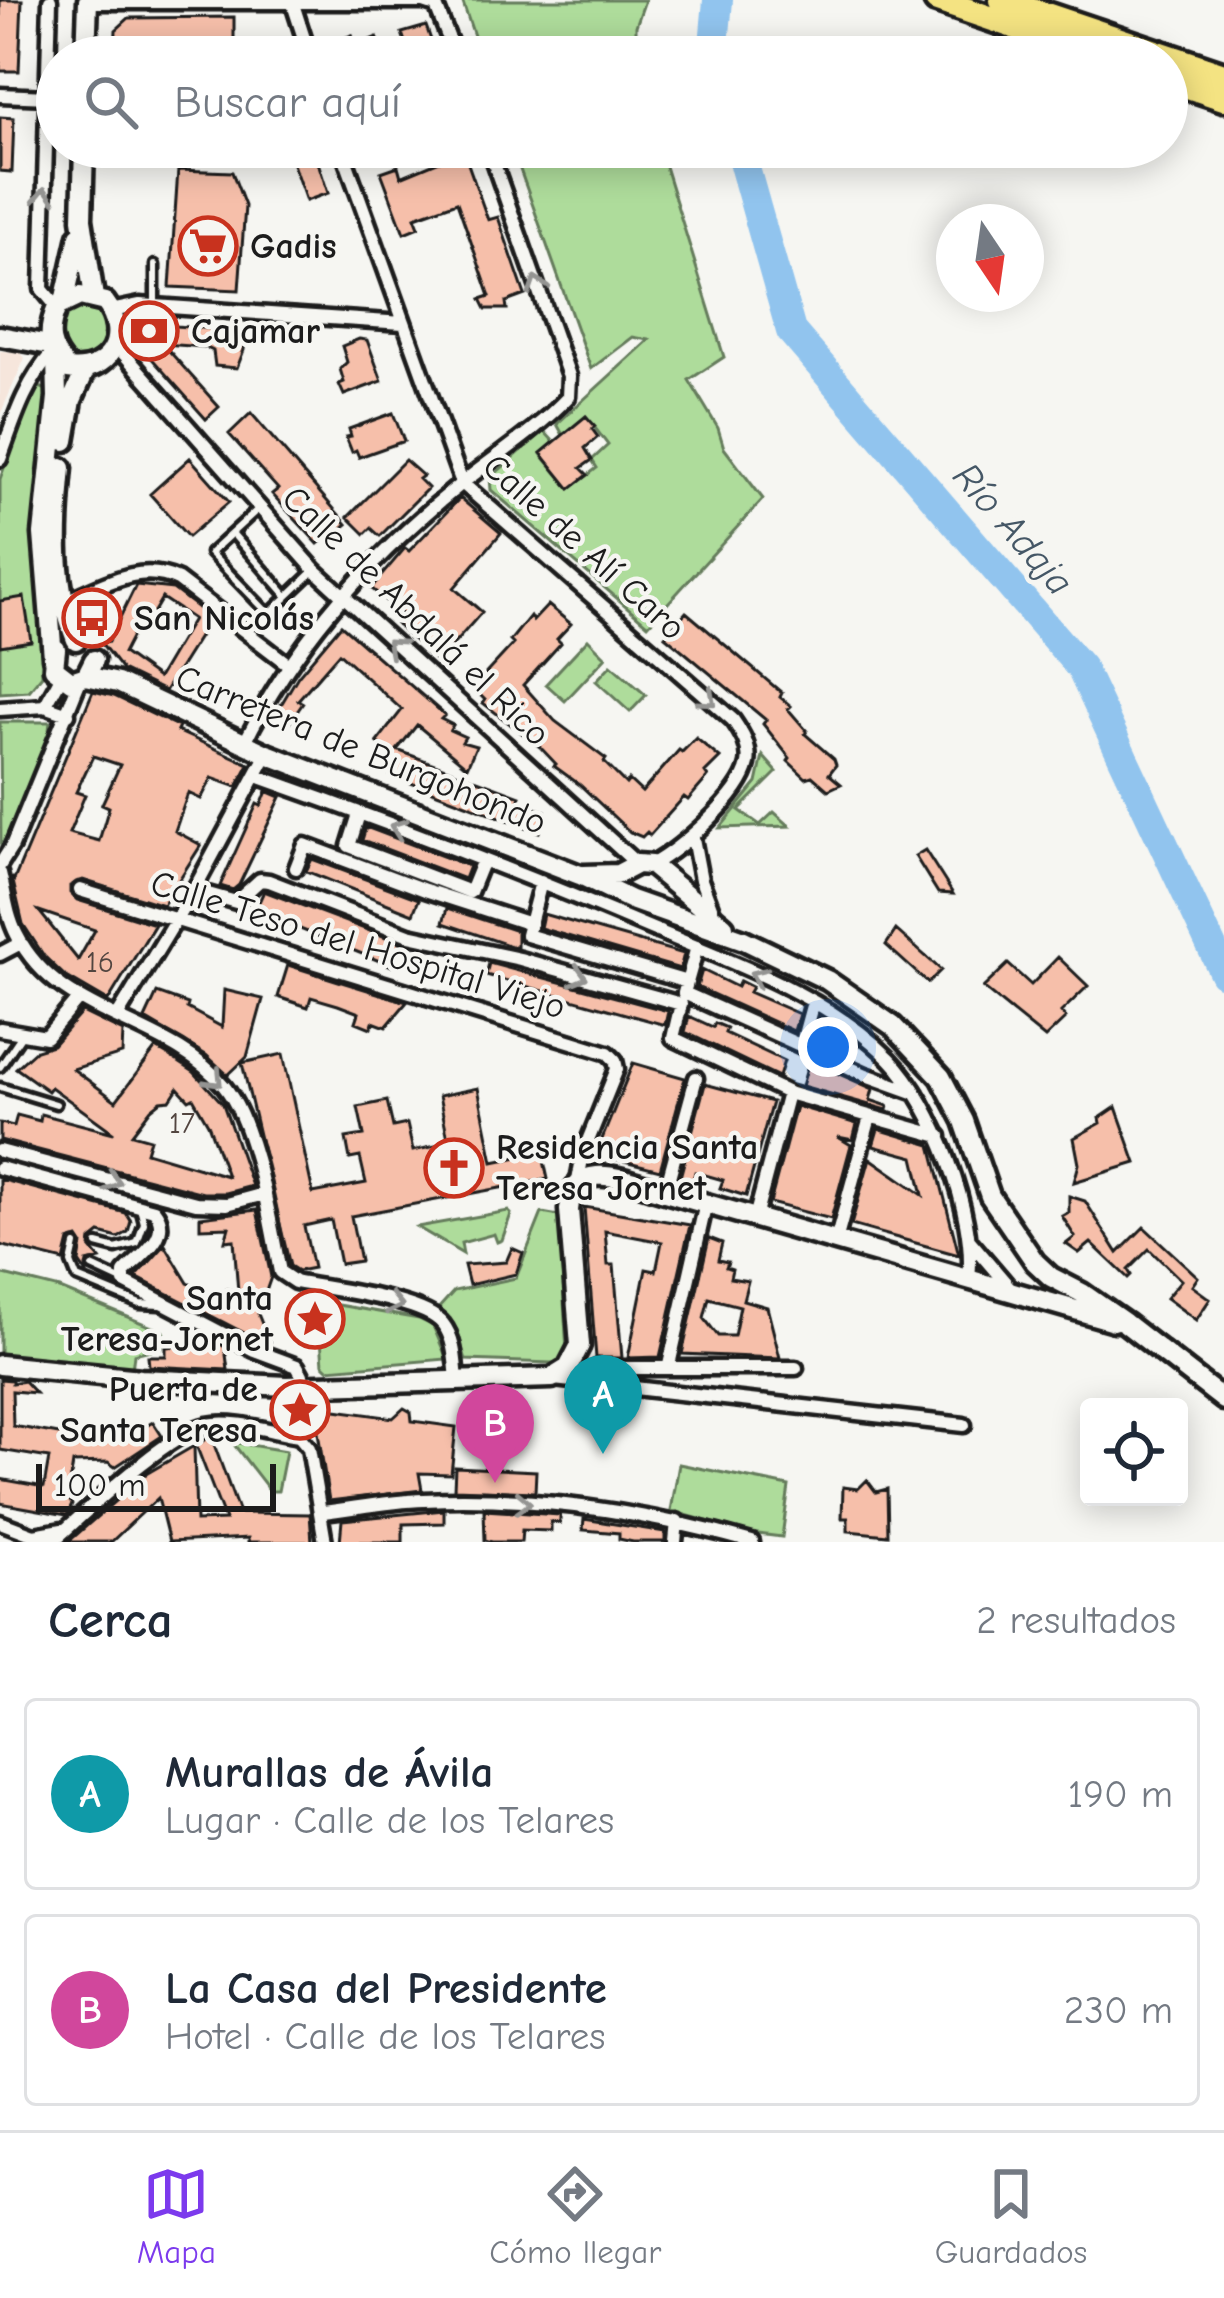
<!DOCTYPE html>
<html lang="es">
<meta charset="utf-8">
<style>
body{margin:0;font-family:"Comic Neue",sans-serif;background:#f2f2f3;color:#1f2937}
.controls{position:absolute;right:36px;bottom:36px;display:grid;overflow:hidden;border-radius:12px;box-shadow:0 6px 30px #0003}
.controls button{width:108px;height:108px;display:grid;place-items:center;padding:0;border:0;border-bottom:3px solid #e0e1e3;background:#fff;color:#1f2937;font:60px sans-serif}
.compass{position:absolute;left:936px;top:204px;width:108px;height:108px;border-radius:50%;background:#fff;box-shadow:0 6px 30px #0003;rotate:167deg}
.scale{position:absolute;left:36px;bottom:30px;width:240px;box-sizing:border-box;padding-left:12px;border:6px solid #1c1c1c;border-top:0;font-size:33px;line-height:42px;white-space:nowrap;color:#1c1c1c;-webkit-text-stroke:9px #f6f6f2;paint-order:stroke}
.you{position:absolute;left:828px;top:1047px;width:42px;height:42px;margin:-30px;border:9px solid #fff;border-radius:50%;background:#1a73e8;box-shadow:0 0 0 18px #1a73e833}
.badge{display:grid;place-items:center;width:78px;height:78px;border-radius:50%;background:#7c3aed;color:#fff;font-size:39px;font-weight:700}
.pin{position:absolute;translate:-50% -99px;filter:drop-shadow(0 3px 6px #0008)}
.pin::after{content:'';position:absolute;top:63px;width:42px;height:36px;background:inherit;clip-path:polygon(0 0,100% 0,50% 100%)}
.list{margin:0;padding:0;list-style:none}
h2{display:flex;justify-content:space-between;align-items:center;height:156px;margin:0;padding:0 48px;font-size:51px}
h2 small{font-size:39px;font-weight:400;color:#747a83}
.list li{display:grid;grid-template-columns:78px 1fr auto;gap:36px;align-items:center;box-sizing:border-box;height:192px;margin:0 24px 24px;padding:0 24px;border:3px solid #e0e1e3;border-radius:12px}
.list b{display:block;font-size:45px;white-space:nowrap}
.list p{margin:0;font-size:39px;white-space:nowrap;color:#747a83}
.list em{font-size:39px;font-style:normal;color:#747a83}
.icon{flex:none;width:66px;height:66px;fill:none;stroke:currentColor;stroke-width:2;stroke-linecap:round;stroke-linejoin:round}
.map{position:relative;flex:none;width:1224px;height:1542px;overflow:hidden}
.search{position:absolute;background:#fff;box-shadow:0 6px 30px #0003;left:36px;right:36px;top:36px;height:132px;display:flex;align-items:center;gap:30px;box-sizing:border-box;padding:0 42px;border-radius:66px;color:#747a83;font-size:45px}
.sheet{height:588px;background:#fff}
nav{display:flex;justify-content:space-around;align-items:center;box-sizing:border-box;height:168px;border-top:3px solid #e0e1e3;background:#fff;font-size:33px;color:#747a83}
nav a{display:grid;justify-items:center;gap:6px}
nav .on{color:#7c3aed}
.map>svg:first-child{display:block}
.built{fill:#f6e6dc}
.green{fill:#aedc9b;stroke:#657c5c;stroke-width:3}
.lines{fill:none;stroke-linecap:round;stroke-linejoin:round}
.river{stroke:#91c4ee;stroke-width:30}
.building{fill:#f6bfaa;stroke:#1c1c1c;stroke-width:3;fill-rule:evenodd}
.lane-casing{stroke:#1c1c1c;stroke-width:15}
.street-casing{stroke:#1c1c1c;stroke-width:21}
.secondary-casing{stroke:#1c1c1c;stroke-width:27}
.highway-casing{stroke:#1c1c1c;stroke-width:33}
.lane{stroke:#f6f6f2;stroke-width:6}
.street{stroke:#f6f6f2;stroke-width:12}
.secondary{stroke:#f6f6f2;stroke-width:18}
.highway{stroke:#f4e382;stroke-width:24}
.oneway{stroke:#949492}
.labels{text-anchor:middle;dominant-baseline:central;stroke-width:9;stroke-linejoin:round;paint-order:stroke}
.number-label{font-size:30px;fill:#524540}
.poi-label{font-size:36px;font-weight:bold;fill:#1c1c1c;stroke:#f6f6f2;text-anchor:start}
.street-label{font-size:36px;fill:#1c1c1c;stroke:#f6f6f2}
.water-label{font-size:39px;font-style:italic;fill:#455766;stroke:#f6f6f2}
</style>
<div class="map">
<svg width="1224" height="1542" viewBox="0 0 1224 1542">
<rect width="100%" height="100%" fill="#f6f6f2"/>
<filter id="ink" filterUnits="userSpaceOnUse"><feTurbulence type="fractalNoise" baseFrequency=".00833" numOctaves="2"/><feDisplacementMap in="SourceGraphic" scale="24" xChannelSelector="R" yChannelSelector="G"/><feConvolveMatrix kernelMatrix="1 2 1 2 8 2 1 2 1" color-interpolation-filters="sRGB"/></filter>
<g filter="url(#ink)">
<!-- built -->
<path class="built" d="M0,351L20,352L25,358L0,415Z"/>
<!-- green -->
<path class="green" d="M462,0H645L636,26V57H481Z
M512,147H659L724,357L689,380L718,428L724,448L763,499L648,625L491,490L490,478L544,431L554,442L541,454L570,489L597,468L592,460L608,445L586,416L563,435L557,424L649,340L633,337L591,369Z
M78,306L101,313L107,340L99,356L78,362C59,353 57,334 62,316Z
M34,385L50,391L37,528L42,675L29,691L0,693V479Z
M588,639L606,657L565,701L546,684Z
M611,665L646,695L630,712L596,681Z
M0,722H50L47,747L1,849Z
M763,756L777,772L739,810L760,825L774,812L790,826L720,828L757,783Z
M508,1211L511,1214L502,1240L497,1242L494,1234L461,1243L463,1254L417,1227Z
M542,1213L559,1216L567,1352L561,1362L552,1363L466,1360L457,1330L437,1310L454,1291L516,1278Z
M0,1274L60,1289L164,1332L162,1347L134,1354L132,1370L0,1354Z
M326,1303L419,1319L433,1326L447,1359L328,1369L323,1364L321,1339L327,1337Z
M232,1442L286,1451L278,1491H270Z
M679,1464L789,1486L782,1537L750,1533L671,1511Z"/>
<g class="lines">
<!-- river -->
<path class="river" d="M713,57L718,0
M739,147L791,331L1081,668L1224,973"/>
</g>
<!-- building -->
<path class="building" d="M0,0H22L19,71H0Z
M234,17V42L137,41L136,57H115L116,30L129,18Z
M426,26L437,57H410L402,33Z
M352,35L356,46L377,37L383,53L380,57H331L340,53L336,41Z
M0,117L14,118L12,172L0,171Z
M287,147H313L328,193L306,201Z
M441,147H462L488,220L498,217L525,295L506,302L507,309H486L481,299L490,296L457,202L415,217L419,227L404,233L381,172L398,166L401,177L442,160Z
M178,170L232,172L245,206L239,290L170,287Z
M160,325L245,331L244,350L237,368L215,366L213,351L205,347L163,344L219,407L206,419L138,343L149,328Z
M359,339L367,340L382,381L344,395L339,384L344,382L340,369L347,362L342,346Z
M251,413L347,524L329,539L326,537L318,544L272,494L278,489L229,434Z
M393,413L404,441L359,457L356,450L352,452L346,437L351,436L349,429Z
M586,416L595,426L592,429L598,437L585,448L592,460L581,468L588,475L570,489L541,453Z
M190,458L229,502L188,537L150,494Z
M405,460L423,476L419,479L428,488L380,536L371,528L365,534L348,517Z
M460,498L501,533L454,588L482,612L438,662L396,624L403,615L371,588L405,548L409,551Z
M136,585L173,589L211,618L165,691L122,670L98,639L108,642ZM162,598L193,619L158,678L123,653L142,616L149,620Z
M24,597L31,641L0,646V601Z
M548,605L571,624L557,639L561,643L523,685L555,721L606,759L604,762L626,784L629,780L642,792L679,750L682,752L696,738L720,758L705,773L708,777L688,800L684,797L650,835L647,832L642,837L630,832L580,785L554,766L556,764L540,747L483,703L485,700L476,691L481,685L477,683L513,644L510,641L530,616L533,621Z
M686,612L782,693L780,697L791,706L788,709L807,731L805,734L834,759L836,765L829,774L841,784L828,790L812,776L806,778L788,761L790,758L763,724L766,720L665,636Z
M341,625L445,715L441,719L453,725L450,730L465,737L462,742L476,746L467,767L417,725L397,750L520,796L518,803L545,811L539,832L390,775L391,753L377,742L402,710L339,653L298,700L303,703L290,722L276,713L298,676Z
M93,691L114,696L179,727L177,731L249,764L237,787L212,778L201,799L188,793L175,831L201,845L163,905L83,880L70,886V893L77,900L155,924L108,1001L65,976L44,956L23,924L12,877L14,880ZM93,756L120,765L102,804L109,807L99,841L69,833L85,795L76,792ZM39,911L95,930L78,960Z
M267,791L281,797L239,885L233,890L220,886L257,804L261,806Z
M366,827L469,866L464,879L362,840Z
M925,850L953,894L938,893L915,856Z
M312,859L419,899L413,914L306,871Z
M264,891L402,943L392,966L255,911Z
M447,908L517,931V948L443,923Z
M543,914L684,954L680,969L540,928Z
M896,930L941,970L928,983L886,945Z
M1058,957L1088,986L1061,1012L1066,1018L1045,1038L983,988L1008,964L1031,985Z
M489,963L668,1011L665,1025L486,975Z
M288,965L345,983L407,1002L386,1027L373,1022L371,1028L356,1022L359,1013L338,1005L311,997L308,1007L278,997Z
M702,970L737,987L740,981L752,987L749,992L799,1014L794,1031L697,987Z
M224,990L263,999L247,1057L228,1075L206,1055L145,1019L157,993L188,1004L187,1008L222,1027Z
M82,1012L123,1032L122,1054L73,1069L116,1101L156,1048L168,1055L194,1072L223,1104L252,1186L226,1193H203L0,1140V1123L14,1126L17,1115L40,1121L41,1114L114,1133L51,1087L48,1091L16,1068L36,1050L53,1045ZM178,1088L189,1100L193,1098L208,1124L227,1176L146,1152L150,1139L132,1134L151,1109L161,1101L170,1100Z
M689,1016L713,1027L715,1023L727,1028L725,1033L784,1061L779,1077L685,1032Z
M819,1027L858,1045L853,1057L815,1040Z
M283,1054L313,1193L366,1183L360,1157L350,1159L346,1138L364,1135L358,1107L387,1101L393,1127L407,1124L413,1151L449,1143L439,1096L478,1088L493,1162L542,1152L548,1179L351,1216L360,1261L340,1264L331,1220L304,1226L313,1268L298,1271L290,1266L242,1063Z
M809,1061L873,1089L870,1100L888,1106L887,1110L802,1086Z
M633,1063L685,1078L660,1170L596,1154Z
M705,1084L772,1102L746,1196L720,1188L723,1180L695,1172L693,1180L680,1177Z
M796,1106L857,1124L853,1140L838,1137L851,1145L831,1219L770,1203Z
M1116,1107L1136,1163L1074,1182L1079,1164L1074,1138L1101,1123L1100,1118Z
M878,1129L931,1145L959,1255L851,1225L870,1158L923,1195L914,1157L873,1146Z
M0,1179L126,1213L131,1221L128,1232L118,1238L100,1233L91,1240L90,1247L100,1259L87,1262V1274L79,1262L82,1244L78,1238L69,1241L64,1261L0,1245Z
M1069,1196L1085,1201L1118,1253L1144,1227L1198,1277L1192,1286L1210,1299L1196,1320L1166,1298L1181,1280L1149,1249L1128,1270L1131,1275L1128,1278L1091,1243L1079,1253L1066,1244L1075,1237L1062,1216L1069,1212Z
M584,1207L690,1225L660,1357L628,1358L646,1269L656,1271L662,1242L605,1231L608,1265H614L622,1358H596Z
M257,1210L271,1277L258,1314L269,1341L258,1340L136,1277L165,1245L188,1283L223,1299L227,1289L238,1292L234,1240L225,1241L229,1227L200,1228V1217Z
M709,1238L722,1243L718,1260L728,1262L726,1267L732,1269L730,1278L748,1281L743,1300L767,1307L780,1358L682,1354ZM709,1298L740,1306L734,1336H718L704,1318Z
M512,1248L523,1253L516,1274L469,1285L464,1265L506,1262Z
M220,1344L225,1347L228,1370L149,1366L148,1356H166V1347Z
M0,1379L12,1380V1383L24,1381L35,1393L12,1391L13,1426L76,1437L129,1436L153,1422L162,1436L115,1467L108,1462L73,1463L68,1496L72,1505L67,1515L0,1503V1479L44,1487L49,1458L0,1450Z
M314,1407L393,1418L404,1408L411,1412L412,1421L456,1427L451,1474L419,1473L422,1490L329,1501Z
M211,1436L239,1513L310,1514L312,1542H248V1538L169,1542L158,1498L111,1542H68L146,1474L194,1446L196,1521L225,1520L196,1445Z
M455,1467L536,1471L535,1492L454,1489Z
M867,1480L876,1492L887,1489L888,1535L848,1531V1518H842L843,1487L858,1489Z
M444,1510V1523L403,1524V1542H340L342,1520Z
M484,1510L560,1515V1523L551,1522V1531L522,1530L521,1542H492L485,1540Z
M584,1519L665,1532V1542H633L619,1539V1533L583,1530Z"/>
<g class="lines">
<!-- lane casing -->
<g class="lane-casing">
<path id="lane" d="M87,155L131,158
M155,306V265
M257,510L210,553L269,614L315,570
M232,533L287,596
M0,1067L21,1036
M0,1087L56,1104
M97,1244L116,1249L137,1243L144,1223L140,1208
M75,1245L71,1263L77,1278L140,1304L160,1305
M92,1267L122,1281"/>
</g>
<!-- street casing -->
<g class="street-casing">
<path id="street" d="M50,0L42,289L57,307
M88,2H424L436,6L456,57
M293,4L310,57
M0,95L48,97
M341,147L462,483L733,720C742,733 751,747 748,764C741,797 680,849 651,865
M111,311L140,305L403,323
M117,346L315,570L637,864
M0,459C14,420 25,383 53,352
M63,602C101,587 138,561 178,580L289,665
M45,706L61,677
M0,709L45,706L68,714
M244,744C295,640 371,556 461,484C497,455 537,430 568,397L569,376L488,147
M257,776C390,823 521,873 650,928C731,962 827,995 890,1059C934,1104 977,1215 969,1278
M359,814L349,846L470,892L483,860
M693,838L701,880L713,912
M0,865L12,846L80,680
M296,868L305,845L425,890L530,924
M0,873C5,894 7,916 17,935C59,1019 167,1018 224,1086C256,1125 270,1222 280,1272L295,1282C327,1289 424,1299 443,1324C455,1339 455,1362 457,1380
M541,882L527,935L687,982
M80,890L608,1053L615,1060L617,1069L583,1153L578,1181
M194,890L236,902L260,880L269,881L409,935L520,959L681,1004L673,1038L788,1093L940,1136
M697,947L684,993L866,1075L916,1093
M0,954L21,943
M117,1017L194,890L267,754
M0,1029L46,1037L78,999
M801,1046L813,1002
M0,1151L196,1203L227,1204L264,1194
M0,1168L154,1210C174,1235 141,1255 124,1273V1282L254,1350L297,1366L302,1375L300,1405
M665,1192L696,1078
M755,1218L788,1093
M969,1240L1010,1288
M836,1241L870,1117
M669,1365L706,1203
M554,1379L964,1425
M581,1379L597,1368H796
M300,1413L299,1436L309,1448L325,1542
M323,1512C356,1508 390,1501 424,1500C534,1495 646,1512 752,1542
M0,1522L34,1535L62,1530
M52,1542C85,1513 167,1433 207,1425C234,1419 272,1432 299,1436
M675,1542L677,1521"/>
</g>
<!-- secondary casing -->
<g class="secondary-casing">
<path id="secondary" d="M86,57L88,0
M84,147L82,219L94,297
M80,296L105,302C131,336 110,374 68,369C49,349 46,333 57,307Z
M64,302L79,236
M0,336L50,345
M65,441L72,400L85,371
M62,468C56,529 53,582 76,640
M56,649L54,668L71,681L86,676L94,660
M53,657L43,534L57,397L56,357
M86,676L118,683L267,754L580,875L631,900L744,940L827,980L893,1026L941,1077L964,1121L990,1196L1035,1262L1051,1277L1082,1293L1125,1323L1224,1400
M584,875L618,874L637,864L651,865L724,926
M0,1365L141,1379L287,1386L552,1378L568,1368L580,1345L569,1210C574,1153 629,1182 665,1192L1114,1321"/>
</g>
<!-- highway casing -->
<g class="highway-casing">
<path id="highway" d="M937,0L1104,57
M1002,0L1224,75
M1167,79L1224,98"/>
</g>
<!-- lane -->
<use href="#lane" class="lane"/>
<!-- street -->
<use href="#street" class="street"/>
<!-- secondary -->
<use href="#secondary" class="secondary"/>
<!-- highway -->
<use href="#highway" class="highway"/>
</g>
<!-- one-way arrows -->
<defs><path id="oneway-chevron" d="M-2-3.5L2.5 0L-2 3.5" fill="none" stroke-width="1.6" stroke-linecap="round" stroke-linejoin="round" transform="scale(3)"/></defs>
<g class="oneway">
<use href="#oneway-chevron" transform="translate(44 196) rotate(-88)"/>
<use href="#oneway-chevron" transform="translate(537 285) rotate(-109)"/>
<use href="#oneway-chevron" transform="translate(394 646) rotate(-138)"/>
<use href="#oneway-chevron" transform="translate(708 699) rotate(41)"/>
<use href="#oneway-chevron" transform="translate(398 828) rotate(-160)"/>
<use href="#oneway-chevron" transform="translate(579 976) rotate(16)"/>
<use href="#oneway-chevron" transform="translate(758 976) rotate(-155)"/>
<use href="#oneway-chevron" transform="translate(215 1079) rotate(46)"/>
<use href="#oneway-chevron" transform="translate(113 1181) rotate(15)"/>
<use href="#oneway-chevron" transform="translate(395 1304) rotate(13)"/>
<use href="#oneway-chevron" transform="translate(523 1503) rotate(2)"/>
</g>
</g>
<!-- icons -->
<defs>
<g id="supermarket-ring" transform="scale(3)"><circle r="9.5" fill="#f6f6f2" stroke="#c8321e" stroke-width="1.5"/><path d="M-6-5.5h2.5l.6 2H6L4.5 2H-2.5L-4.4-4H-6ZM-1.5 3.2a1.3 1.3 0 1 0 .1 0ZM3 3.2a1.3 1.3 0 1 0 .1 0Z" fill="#c8321e"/></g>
<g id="bank-ring" transform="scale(3)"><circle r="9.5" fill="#f6f6f2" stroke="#c8321e" stroke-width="1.5"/><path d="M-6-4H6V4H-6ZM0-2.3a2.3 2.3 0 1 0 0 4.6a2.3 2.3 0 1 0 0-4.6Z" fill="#c8321e"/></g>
<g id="bus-ring" transform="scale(3)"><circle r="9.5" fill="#f6f6f2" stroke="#c8321e" stroke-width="1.5"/><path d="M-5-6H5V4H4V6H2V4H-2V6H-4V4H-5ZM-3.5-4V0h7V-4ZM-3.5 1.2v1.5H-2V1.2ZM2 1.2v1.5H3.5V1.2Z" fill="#c8321e"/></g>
<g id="church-ring" transform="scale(3)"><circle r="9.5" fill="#f6f6f2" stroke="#c8321e" stroke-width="1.5"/><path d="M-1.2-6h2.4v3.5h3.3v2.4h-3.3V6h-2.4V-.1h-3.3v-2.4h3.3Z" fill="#c8321e"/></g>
<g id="sight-ring" transform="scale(3)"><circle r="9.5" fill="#f6f6f2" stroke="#c8321e" stroke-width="1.5"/><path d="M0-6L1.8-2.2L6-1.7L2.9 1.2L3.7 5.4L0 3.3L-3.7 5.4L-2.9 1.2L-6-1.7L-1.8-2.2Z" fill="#c8321e"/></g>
</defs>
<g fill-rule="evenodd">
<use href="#supermarket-ring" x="208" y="246"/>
<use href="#bank-ring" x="149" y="331"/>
<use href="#bus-ring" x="92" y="618"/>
<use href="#church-ring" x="454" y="1168"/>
<use href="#sight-ring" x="315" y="1319"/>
<use href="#sight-ring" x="300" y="1410"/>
</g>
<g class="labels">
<!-- number labels -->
<g class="number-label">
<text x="100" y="962">16</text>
<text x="182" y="1123">17</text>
</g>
<!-- poi labels -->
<g class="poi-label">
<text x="250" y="246">Gadis</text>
<text x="191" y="331">Cajamar</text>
<text x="134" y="618">San Nicolás</text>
<text x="496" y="1147">Residencia Santa<tspan x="496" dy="41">Teresa Jornet</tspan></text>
<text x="273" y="1298" text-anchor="end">Santa<tspan x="273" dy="41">Teresa-Jornet</tspan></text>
<text x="258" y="1389" text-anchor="end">Puerta de<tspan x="258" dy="41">Santa Teresa</tspan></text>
</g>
<!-- street labels -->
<g class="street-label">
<text transform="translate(584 547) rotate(42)">Calle de Alí Caro</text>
<text transform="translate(416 616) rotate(44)">Calle de Abdalá el Rico</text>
<text transform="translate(361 750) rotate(22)">Carretera de Burgohondo</text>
<text transform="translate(358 945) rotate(17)">Calle Teso del Hospital Viejo</text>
</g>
<!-- water labels -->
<g class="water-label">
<text transform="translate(1013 529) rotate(49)">Río Adaja</text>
</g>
</g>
</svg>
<div class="controls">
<button><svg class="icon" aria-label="locate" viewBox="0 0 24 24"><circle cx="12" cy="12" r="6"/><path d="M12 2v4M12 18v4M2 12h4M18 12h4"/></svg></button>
</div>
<svg class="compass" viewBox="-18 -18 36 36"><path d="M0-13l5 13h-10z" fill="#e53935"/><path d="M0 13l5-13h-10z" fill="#747a83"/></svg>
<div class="scale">100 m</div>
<div class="you"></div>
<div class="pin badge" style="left:603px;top:1454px;background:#0f9aa8">A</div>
<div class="pin badge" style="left:495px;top:1483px;background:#d1479c">B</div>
<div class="search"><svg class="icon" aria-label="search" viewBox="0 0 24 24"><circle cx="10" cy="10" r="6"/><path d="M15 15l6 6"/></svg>Buscar aquí</div>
</div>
<section class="sheet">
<h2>Cerca<small>2 resultados</small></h2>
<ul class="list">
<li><span class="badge" style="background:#0f9aa8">A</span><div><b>Murallas de Ávila</b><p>Lugar · Calle de los Telares</p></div><em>190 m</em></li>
<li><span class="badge" style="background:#d1479c">B</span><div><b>La Casa del Presidente</b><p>Hotel · Calle de los Telares</p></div><em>230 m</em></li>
</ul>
</section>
<nav>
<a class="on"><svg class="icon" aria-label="map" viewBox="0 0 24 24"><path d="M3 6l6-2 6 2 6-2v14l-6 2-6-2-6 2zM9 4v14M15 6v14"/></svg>Mapa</a>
<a><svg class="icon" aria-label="directions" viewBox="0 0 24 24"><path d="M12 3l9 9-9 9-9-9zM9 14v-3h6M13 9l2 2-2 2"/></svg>Cómo llegar</a>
<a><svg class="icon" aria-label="saved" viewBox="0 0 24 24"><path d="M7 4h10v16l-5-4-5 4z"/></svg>Guardados</a>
</nav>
